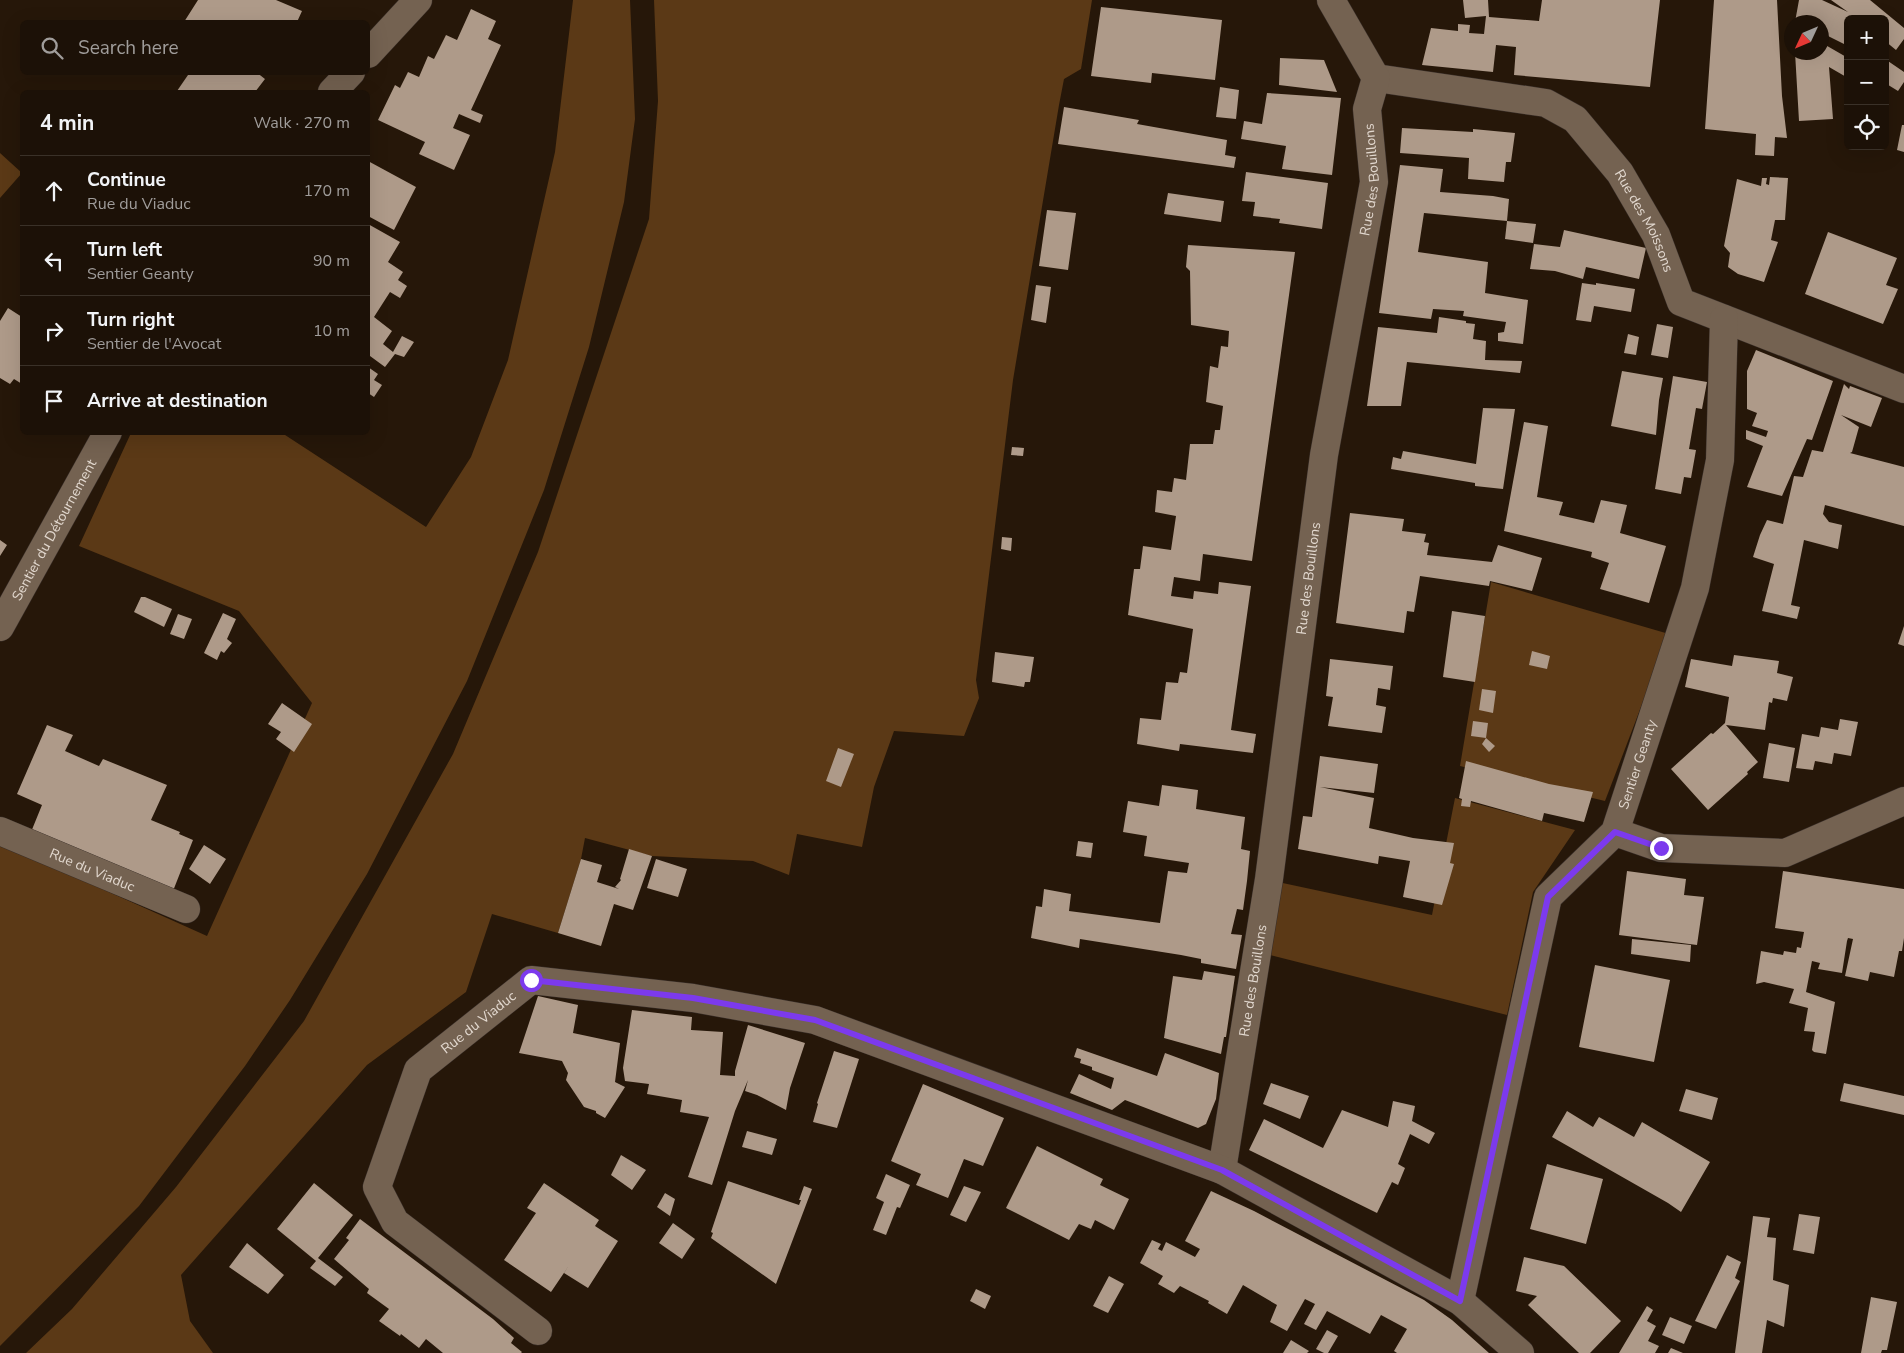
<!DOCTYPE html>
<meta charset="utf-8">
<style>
body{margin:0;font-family:"Nunito Sans",sans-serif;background:#251a11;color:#f1f3f6}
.controls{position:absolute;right:15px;top:15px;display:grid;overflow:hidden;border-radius:8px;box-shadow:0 5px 20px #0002}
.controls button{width:45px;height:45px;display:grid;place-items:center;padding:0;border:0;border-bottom:1px solid #3a3128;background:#1c1107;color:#f1f3f6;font:25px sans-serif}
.compass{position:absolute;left:1784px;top:15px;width:45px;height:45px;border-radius:50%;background:#1c1107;box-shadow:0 5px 20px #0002;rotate:226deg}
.stop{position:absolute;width:15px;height:15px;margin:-11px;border:4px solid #7c3aed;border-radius:50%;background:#fff}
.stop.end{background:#7c3aed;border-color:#fff;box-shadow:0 1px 5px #0008}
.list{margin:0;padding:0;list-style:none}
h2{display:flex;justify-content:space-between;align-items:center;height:65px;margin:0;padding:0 20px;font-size:21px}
h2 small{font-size:16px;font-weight:400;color:#a09d9b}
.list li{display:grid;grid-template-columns:32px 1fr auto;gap:15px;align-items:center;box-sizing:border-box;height:70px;padding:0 20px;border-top:1px solid #3a3128}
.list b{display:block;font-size:19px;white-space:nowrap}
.list p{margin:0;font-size:16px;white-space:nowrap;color:#a09d9b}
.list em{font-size:16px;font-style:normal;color:#a09d9b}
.icon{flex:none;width:28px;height:28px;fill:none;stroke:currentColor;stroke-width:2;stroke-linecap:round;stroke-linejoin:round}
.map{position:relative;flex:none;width:1904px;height:1353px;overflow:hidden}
.search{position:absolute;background:#1c1107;box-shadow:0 5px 20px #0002;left:20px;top:20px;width:350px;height:55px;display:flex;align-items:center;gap:12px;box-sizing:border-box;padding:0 18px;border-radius:8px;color:#a09d9b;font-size:19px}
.panel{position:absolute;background:#1c1107;box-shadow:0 5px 20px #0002;left:20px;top:90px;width:350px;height:345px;border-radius:8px}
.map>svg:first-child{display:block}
.green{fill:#5b3916}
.building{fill:#ae9a89}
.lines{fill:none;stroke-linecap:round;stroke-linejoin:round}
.street-casing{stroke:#382e29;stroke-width:29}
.street{stroke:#746251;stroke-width:28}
.route{stroke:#7c3aed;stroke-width:6}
.labels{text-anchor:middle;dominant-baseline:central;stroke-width:5;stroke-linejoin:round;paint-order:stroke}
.street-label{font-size:14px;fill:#e2d8cf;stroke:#0a0502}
</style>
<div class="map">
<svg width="1904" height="1353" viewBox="0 0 1904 1353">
<rect width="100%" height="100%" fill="#261709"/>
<!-- green -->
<path class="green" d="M573,0H630L635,119L624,202L589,347L544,490L467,681L367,874L290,1000L245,1066L139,1206L0,1346V843L207,936L312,703L239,611L79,546L131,433H282L426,527L471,457L508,360L555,152Z
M654,0H1092L1081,69L1064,79L1059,105L1013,380L976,680L979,698L964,736L894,731L874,787L862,847L797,834L789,875L753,861L652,856L585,838L581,859L558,933L492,914L466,992L367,1065L181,1275L190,1321L213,1353H26L72,1309L176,1187L304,1021L453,754L538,552L649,219L658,101Z
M0,153L22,173L0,198Z
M1491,582L1669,634L1605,801L1460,766Z
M1455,798L1575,830L1533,892L1507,1015L1266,954L1278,882L1432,915Z"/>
<!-- building -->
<path class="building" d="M198,0H276L302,11L297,22H184Z
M1463,0H1488L1489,17L1539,21L1542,0H1660L1650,87L1514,75L1516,47L1496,45L1493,72L1422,65L1431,28L1458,31V24L1470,25L1469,33L1484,34L1486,16L1465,18Z
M1714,0H1777L1782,96L1787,138L1775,137L1774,156L1755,155L1756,134L1705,129Z
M1799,0H1822L1848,12L1831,0H1870L1904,28V39L1896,50L1885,41V19H1848V46L1822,33V22H1795Z
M1101,7L1222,20L1215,80L1152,73L1151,83L1091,76Z
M471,9L496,21L488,39L501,45L471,110L483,115L480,123L459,114L453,128L470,135L454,170L419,154L425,142L378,120L395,85L400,88L408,72L419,77L428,56L434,59L446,35L457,40Z
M1822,43L1848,58V78L1829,67L1833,119L1799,121L1795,52H1822Z
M1280,58L1324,60L1337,92L1279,85Z
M1885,59L1904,72V82L1898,91L1885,83Z
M186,72H256L265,79L255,92H179L177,91L188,75Z
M1220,87L1239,90L1236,119L1216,117Z
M1267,93L1341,98L1332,175L1282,169L1286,146L1241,139L1244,121L1262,124Z
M1064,107L1139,120L1137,124L1227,140L1225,155L1236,157L1234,168L1058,144Z
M1902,125H1904V152L1897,150Z
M1402,128L1473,132V129L1515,133L1511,162H1506L1504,182L1468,179L1469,158L1400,153Z
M368,161L416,187L394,230L368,216Z
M1400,165L1443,169L1440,192L1493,196L1509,199L1507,221L1424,213L1418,252L1488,262L1485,293L1528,300L1523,344L1498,341V333L1504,332L1506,322L1463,316L1464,311L1433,309L1431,319L1379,313Z
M1246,172L1328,183L1322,229L1279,223L1280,219L1253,216L1255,202L1242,201Z
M1770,177L1788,178L1785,220H1775L1771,240L1778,242L1764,282L1738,274L1728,267L1730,253L1724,246L1737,179L1761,186L1762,178H1767L1766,184L1769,185Z
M1168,193L1224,201L1221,222L1164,214Z
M1047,210L1076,213L1068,270L1039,266Z
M1507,221L1536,224L1533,243L1505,239Z
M368,224L400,242L388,262L403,272L398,280L407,286L400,298L390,292L374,317L392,331L383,344L393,352L402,336L414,342L404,357L395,354L385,367L370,356L368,358Z
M1564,230L1646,248L1639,279L1586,267L1583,279L1555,271L1530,269L1534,244L1560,247Z
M1828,232L1897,258L1886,285L1898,289L1883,324L1805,294Z
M1188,245L1295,252L1252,561L1203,554L1200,581L1174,577L1171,596L1193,599L1194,591L1218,594L1219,582L1251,586L1231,730L1256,734L1253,753L1180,744L1179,751L1137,744L1140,718L1161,720L1166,682L1178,683L1180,672L1187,673L1193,629L1128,615L1134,569H1140L1143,546L1171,550L1176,516L1155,512L1157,490L1172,492L1174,478L1186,480L1190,444H1213L1215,430H1220L1223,406L1206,402L1210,366L1218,368L1221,346L1228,347L1229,331L1191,325L1190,271L1186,267Z
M1582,283L1596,285V283L1635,289L1631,312L1594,306L1591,322L1576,320Z
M1036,285L1051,287L1046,323L1031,320Z
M8,308L22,317V384L14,379L10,384L0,378V321Z
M1439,317L1466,321V323L1475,324L1473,339L1486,341L1485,360L1522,361L1520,373L1407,362L1401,406H1367L1378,327L1437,333Z
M1657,324L1673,327L1668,358L1651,355Z
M1628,334L1639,337L1636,355L1624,353Z
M1756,350L1833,381L1812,440L1807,439L1782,496L1747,487L1763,446L1746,439V430L1766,437L1768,431L1752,426L1757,413L1747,409V371Z
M368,367L378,374L374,380L382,385L374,397L368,393Z
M1622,371L1663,378L1659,400L1656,435L1611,426Z
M1673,376L1707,382L1702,409L1696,408L1689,449L1696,450L1691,478L1684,477L1681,494L1655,489Z
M1844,384L1849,389L1850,386L1882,398L1871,427L1841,415L1859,427L1852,452L1850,453L1904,467V526L1825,505L1823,514L1829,522L1842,525L1838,549L1804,540L1791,605L1800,607L1797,619L1762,611L1774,564L1753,557L1760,535L1767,520L1783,524L1794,476L1803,477L1812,450L1823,452Z
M1483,408L1515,409L1503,489L1475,486V483L1391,469L1393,457L1401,459L1403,451L1476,464Z
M1524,422L1548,426L1537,497L1563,502L1559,515L1594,523L1601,500L1627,505L1620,533L1666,546L1649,603L1600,589L1609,563L1591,557L1592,552L1504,531Z
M1012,447L1024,448L1023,456L1011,455Z
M1350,513L1404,519L1402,531L1426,534L1424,542L1429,543L1427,555L1492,562L1498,545L1542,558L1532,591L1490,581L1489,586L1420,576L1414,612L1407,611L1404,633L1336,623Z
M1002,537L1012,538L1011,551L1001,549Z
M0,540L7,545L0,556Z
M141,597H145L172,609L164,627L134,612Z
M1452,611L1485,616L1475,682L1443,677Z
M223,613L236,619L227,639L232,643L224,653L221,651L217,660L204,653Z
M178,614L192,619L184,639L170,634Z
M1904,626V646L1898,644Z
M1532,651L1550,656L1547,669L1529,665Z
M995,652L1034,657L1030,682H1025L1024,687L992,682Z
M1734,655L1779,661L1777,673L1793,677L1787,701L1773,698L1772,703L1769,702L1765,730L1726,725L1758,762L1747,772L1748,774L1708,810L1671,769L1711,733L1713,734L1725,723L1729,697L1685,687L1691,659L1732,666Z
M1330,659L1393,666L1390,690L1378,688L1376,705L1386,707L1382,733L1328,726L1333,697L1326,696Z
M1482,689L1496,691L1493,713L1479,710Z
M282,703L312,724L294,752L276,739L281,732L268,724Z
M1840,719L1858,722L1851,756L1834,753L1832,764L1815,761L1813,770L1796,768L1802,734L1819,737L1821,727L1838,730Z
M1473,721L1488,723L1486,738L1471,736Z
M47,725L73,735L65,751L99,766L103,759L167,785L151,820L180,832L179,834L193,840L173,891L31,832L42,805L17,794Z
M1486,738L1495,746L1489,752L1482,744Z
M1769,743L1795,748L1789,782L1763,778Z
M838,748L854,754L841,787L826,781Z
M1320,756L1378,764L1374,793L1320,787L1374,798L1369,828L1413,838L1454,843L1450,863L1454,864L1442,905L1403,897L1410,861L1379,856L1378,864L1298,849L1303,816L1312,817Z
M1466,761L1549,784L1593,792L1584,822L1544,813L1542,821L1471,801L1470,807L1461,806L1462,799L1459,798Z
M1162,785L1198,790L1196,809L1245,817L1241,849L1250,851L1247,881L1243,910L1237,909L1231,934L1242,935L1236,969L1201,963V959L1181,955L1080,939L1079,948L1031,938L1036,906L1042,907L1044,889L1071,894L1069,911L1160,923L1168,871L1187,873L1189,863L1144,856L1147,836L1123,832L1128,801L1159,806Z
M1078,841L1093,843L1091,858L1076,856Z
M204,845L226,859L210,884L189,869Z
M629,849L652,856L633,910L614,904L601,946L558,933L581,859L602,865L597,882L619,889L615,887L621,880L620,879Z
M656,859L687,869L678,897L647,888Z
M1627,871L1686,879L1684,895L1704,897L1697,945L1619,935Z
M1783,871L1904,889V938L1902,951H1899L1894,977L1870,972L1868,981L1845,976L1853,939L1848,938L1847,941L1842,973L1818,969L1820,963L1812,961L1806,992L1835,1002L1826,1054L1814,1052L1812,1050L1815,1032L1804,1031L1808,1008L1789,1003L1794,989L1764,982L1756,984L1761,951L1783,955L1784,951L1796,953L1797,947L1801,948L1804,932L1775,928Z
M1632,939L1691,945L1690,962L1631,954Z
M1595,965L1670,980L1654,1062L1579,1047Z
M1204,971L1235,976L1226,1037H1224L1221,1054L1164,1038L1173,976L1202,980Z
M538,996L578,1005L573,1033L620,1043L615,1082L625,1087L605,1118L596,1113V1111L584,1107L566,1080L568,1073L562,1061L519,1053Z
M632,1010L692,1017L691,1030L723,1032L720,1075L735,1076V1071L748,1025L805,1043L790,1088L786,1110L757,1095L745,1091L748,1080L735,1111L712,1185L688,1177L709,1117L680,1112L682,1100L647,1094L649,1084L625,1081L623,1068Z
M1077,1048L1157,1076L1165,1053L1219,1073L1216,1099L1206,1124L1198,1128L1125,1100L1112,1110L1070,1093L1079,1074L1111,1089L1114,1078L1092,1070V1067L1080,1063L1081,1059L1074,1057Z
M834,1051L859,1059L837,1128L813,1122L818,1104L817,1103Z
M1271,1083L1309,1096L1300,1119L1263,1104Z
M1844,1083L1904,1096V1115L1840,1101Z
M923,1084L1004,1118L983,1166L964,1159L948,1198L916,1185L921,1174L891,1161Z
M1686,1089L1718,1098L1712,1120L1679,1111Z
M1393,1101L1415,1106L1412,1121L1435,1133L1429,1144L1410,1134L1398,1164L1405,1168L1398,1185L1392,1182L1377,1213L1249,1150L1264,1119L1323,1148L1342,1110L1388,1127Z
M1567,1111L1593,1127L1599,1117L1634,1137L1642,1122L1710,1162L1681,1212L1668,1203L1552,1137Z
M747,1131L777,1139L772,1155L742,1147Z
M1037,1146L1103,1179L1100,1185L1129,1199L1114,1230L1095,1220L1091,1229L1079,1224L1069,1240L1006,1208Z
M621,1155L646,1170L632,1190L611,1175Z
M1547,1164L1603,1179L1586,1244L1530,1229Z
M886,1174L910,1185L900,1208L897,1207L886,1235L873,1230L884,1202L876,1198Z
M728,1181L799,1205L801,1200H799L804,1186L812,1189L776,1284L711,1238L713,1233L711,1232Z
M314,1183L353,1215L318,1258L343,1277L335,1286L310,1268L316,1261L277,1229Z
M544,1183L599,1220L595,1226L618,1241L588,1288L564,1273L570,1264L551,1292L504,1260L536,1213L527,1208Z
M964,1186L981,1192L966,1222L950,1215Z
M1211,1191L1254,1211L1424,1300L1452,1320L1489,1353H1397L1394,1351L1407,1329L1381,1315L1370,1334L1327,1311L1316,1330L1304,1324L1315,1304L1305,1299L1287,1331L1270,1322L1277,1305L1243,1285L1227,1314L1208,1303L1209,1301L1180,1286L1174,1293L1158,1284L1163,1276L1140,1263L1152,1240L1161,1244L1158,1249L1162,1251L1166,1242L1195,1257L1200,1249L1185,1241Z
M665,1193L675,1199L670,1216L657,1207Z
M1799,1214L1820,1217L1814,1254L1793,1250Z
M1753,1216L1770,1218L1767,1237L1776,1238L1773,1280L1789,1285L1784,1327L1767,1320L1762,1353H1735Z
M360,1219L493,1319L514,1338L511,1343L522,1352L521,1353H443L426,1339L419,1348L401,1334L400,1336L379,1321L389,1309L367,1293L369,1289L334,1259L349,1240L346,1238Z
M673,1223L695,1239L682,1259L659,1243Z
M247,1243L284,1275L268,1294L229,1267Z
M1727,1255L1741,1262L1735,1278L1740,1281L1716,1329L1695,1321Z
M1524,1257L1564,1266L1621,1321L1590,1353H1579L1528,1305L1537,1296L1516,1291Z
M1109,1276L1124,1284L1108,1313L1093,1306Z
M976,1289L991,1296L985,1309L970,1301Z
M1871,1297L1897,1302L1887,1350H1882L1881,1353H1861Z
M1647,1306L1653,1310L1647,1321L1656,1326L1648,1341L1659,1346L1655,1353H1619Z
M1670,1317L1692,1326L1684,1344L1662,1335Z
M1327,1330L1338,1336L1328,1353H1324L1316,1349Z
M1291,1340L1309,1351L1307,1353H1283Z
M1671,1348L1683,1353H1668Z"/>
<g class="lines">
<!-- street casing -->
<g class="street-casing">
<g id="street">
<path d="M368,54L418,0"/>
<path id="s1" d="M1376,78L1546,103L1575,119L1620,173L1656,235L1681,302L1904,389"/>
<path d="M332,92L351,72"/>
<path id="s2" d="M0,627L108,432"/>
<path id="s3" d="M0,831L186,909"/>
<path d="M1615,832L1661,848L1785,853L1904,801"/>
<path id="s4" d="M1222,1170L1269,879L1324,455L1374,182L1367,109L1376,78L1331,0"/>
<path id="s5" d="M1460,1301L1548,897L1615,832L1695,588L1720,460L1724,319"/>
<path id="s6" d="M538,1331L395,1222L377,1187L418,1070L531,980L693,998L815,1020L1222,1170L1460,1301L1520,1353"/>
</g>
</g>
<!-- street -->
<use href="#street" class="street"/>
</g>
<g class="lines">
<!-- route -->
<path class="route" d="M531,980L693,998L815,1020L1222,1170L1460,1301L1548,897L1615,832L1661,848"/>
</g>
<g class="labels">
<!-- street labels -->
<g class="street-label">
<text stroke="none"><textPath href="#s4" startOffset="1002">Rue des Bouillons</textPath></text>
<text stroke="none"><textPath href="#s1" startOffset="329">Rue des Moissons</textPath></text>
<text stroke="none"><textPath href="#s2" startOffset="111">Sentier du Détournement</textPath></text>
<text stroke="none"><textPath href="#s4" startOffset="598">Rue des Bouillons</textPath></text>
<text stroke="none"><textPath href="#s5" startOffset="578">Sentier Geanty</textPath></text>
<text stroke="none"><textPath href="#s3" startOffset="100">Rue du Viaduc</textPath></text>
<text stroke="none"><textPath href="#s4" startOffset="192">Rue des Bouillons</textPath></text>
<text stroke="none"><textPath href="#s6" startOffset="420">Rue du Viaduc</textPath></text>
</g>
</g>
</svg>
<div class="controls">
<button>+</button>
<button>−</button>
<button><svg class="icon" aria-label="locate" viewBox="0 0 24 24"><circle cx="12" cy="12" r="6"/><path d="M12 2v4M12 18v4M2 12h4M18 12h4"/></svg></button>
</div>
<svg class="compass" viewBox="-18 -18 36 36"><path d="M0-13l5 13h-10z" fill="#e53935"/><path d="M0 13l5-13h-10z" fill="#a09d9b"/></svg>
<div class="stop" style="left:531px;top:980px"></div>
<div class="stop end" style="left:1661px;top:848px"></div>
<div class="search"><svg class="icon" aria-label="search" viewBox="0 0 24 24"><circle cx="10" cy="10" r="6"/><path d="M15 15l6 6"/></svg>Search here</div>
<section class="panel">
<h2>4 min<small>Walk · 270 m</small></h2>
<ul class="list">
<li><svg class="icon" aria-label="ahead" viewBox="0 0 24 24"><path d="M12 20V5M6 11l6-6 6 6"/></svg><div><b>Continue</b><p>Rue du Viaduc</p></div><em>170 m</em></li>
<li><svg class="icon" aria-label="left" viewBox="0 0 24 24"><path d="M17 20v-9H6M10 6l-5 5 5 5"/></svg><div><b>Turn left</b><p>Sentier Geanty</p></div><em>90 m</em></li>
<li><svg class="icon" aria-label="right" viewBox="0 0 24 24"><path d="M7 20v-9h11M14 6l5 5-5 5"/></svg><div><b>Turn right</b><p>Sentier de l'Avocat</p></div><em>10 m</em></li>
<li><svg class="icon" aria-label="arrive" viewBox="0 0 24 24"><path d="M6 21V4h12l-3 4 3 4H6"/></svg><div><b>Arrive at destination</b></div></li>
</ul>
</section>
</div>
